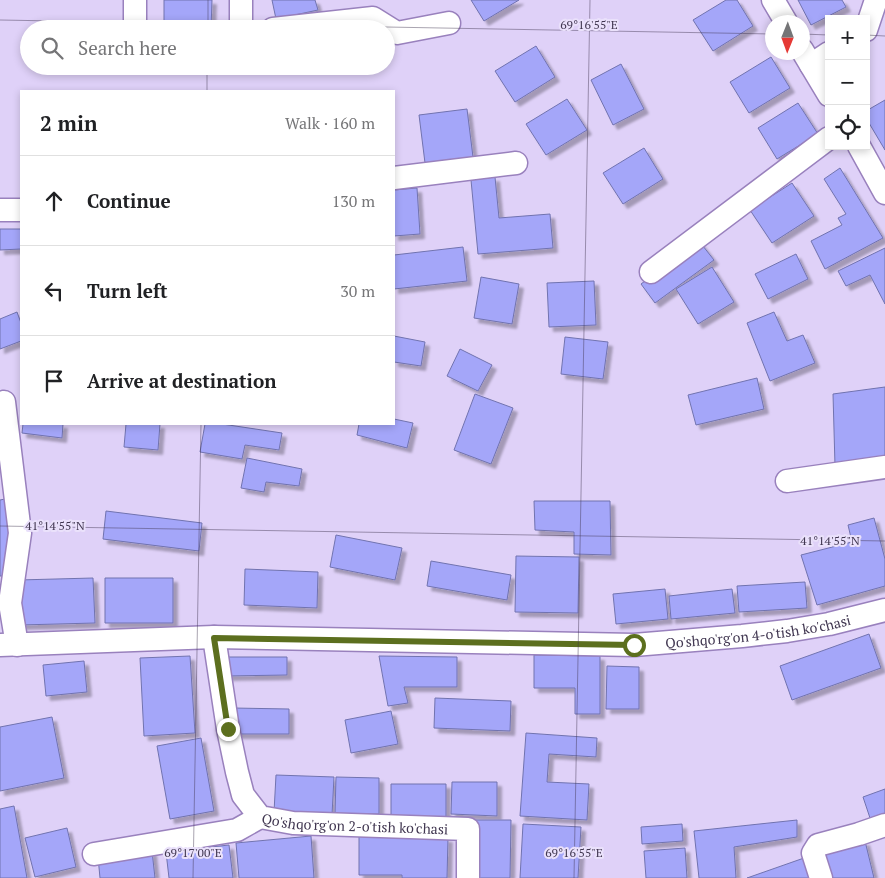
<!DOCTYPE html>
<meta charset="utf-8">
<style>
body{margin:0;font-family:"PT Serif",serif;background:#f2f2f2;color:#202124}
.controls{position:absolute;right:15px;top:15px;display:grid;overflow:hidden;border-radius:0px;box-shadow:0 2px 8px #0003}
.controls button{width:45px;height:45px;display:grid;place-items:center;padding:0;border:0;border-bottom:1px solid #e0e0e0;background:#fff;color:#202124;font:25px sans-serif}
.compass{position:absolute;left:765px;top:15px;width:45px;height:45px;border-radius:50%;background:#fff;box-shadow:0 2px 8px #0003;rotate:181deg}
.stop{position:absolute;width:15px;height:15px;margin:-11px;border:4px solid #5c6f1e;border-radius:50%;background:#fff}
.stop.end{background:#5c6f1e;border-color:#fff;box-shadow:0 1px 5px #0008}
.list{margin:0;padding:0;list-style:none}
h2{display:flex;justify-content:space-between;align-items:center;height:65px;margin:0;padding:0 20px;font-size:21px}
h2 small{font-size:16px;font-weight:400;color:#757577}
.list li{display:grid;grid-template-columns:32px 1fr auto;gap:15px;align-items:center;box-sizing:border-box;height:90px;padding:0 20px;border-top:1px solid #e0e0e0}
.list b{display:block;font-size:19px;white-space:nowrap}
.list em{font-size:16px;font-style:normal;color:#757577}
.icon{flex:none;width:28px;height:28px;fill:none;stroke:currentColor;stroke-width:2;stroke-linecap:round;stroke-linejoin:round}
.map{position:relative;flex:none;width:885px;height:878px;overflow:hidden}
.search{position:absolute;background:#fff;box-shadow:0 2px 8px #0003;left:20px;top:20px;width:375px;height:55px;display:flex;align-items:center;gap:12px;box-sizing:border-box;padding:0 18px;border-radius:28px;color:#757577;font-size:19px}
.panel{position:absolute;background:#fff;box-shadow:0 2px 8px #0003;left:20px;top:90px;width:375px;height:335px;border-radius:0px}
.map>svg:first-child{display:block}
.building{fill:#a4a6f9;stroke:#7173af;filter:url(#shadow)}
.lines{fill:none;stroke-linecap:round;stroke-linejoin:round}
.minor-casing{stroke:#9981bd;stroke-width:25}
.minor{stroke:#fff;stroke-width:22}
.route{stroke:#5c6f1e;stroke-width:6}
.ticks{fill:none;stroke:#403650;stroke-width:1;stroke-opacity:0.45}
.labels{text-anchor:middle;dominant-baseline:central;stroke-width:4;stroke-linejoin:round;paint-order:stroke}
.street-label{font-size:14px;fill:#403650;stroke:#eae1fb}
.ticks-label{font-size:12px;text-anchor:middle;fill:#403650;stroke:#eae1fb;stroke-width:4;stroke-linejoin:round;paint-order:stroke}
</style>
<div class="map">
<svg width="885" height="878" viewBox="0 0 885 878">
<defs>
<filter id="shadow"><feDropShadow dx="4.5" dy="4.5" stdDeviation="1" flood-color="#0004"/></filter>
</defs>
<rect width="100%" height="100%" fill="#dfd1f8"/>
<!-- building -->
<path class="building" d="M164,0H212L211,29H164Z
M272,0H315L318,10L276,19Z
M471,0H519L484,21Z
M726,0H737L753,26L713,51L693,20Z
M798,0H842L846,7L811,25Z
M536,46L555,77L515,102L495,71Z
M771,57L790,88L749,113L730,82Z
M621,64L644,109L613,125L591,80Z
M567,99L587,130L546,155L526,124Z
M885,100V150L866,118V111Z
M798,103L818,134L777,159L758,128Z
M467,109L473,157L425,163L419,115Z
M644,148L663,179L623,204L603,173Z
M840,168L883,238L825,269L811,241L842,225L838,218L846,214L824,179Z
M495,177L499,218L550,214L553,248L478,254L471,180Z
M792,183L814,216L772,243L750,210Z
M417,188L420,234L394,236V190Z
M0,229H21V249L0,250Z
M699,241L714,260L655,303L641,284Z
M463,247L467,281L394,289V255Z
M885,248V304L870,275L846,286L838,271Z
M796,254L808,279L768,299L755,274Z
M712,267L734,302L698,324L676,289Z
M481,277L519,284L512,324L474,318Z
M594,281L596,325L549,327L547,283Z
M17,312L21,323V341L0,349V319Z
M774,312L787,341L803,335L815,363L770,381L747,323Z
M394,336L425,342L421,366L394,362Z
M565,337L608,342L603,379L561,374Z
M460,349L492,365L478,391L447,376Z
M757,378L764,409L696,425L688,395Z
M885,387V459L835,466L833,394Z
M475,394L513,408L491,464L454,450Z
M394,419L413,423L407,448L357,435L359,424H394Z
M23,424H63L62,438L22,433Z
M126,424H160L158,450L124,447Z
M205,424H222L282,433L279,450L245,445L242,459L200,452Z
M247,458L302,469L299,486L266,482L264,492L241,488Z
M5,499L10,539L3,576H0V500Z
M534,501H610L611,555L574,554V532L535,530Z
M106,511L202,523L199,551L103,539Z
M874,518L885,559V586L817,605L801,555L852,542L848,525Z
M336,535L402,548L395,580L330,567Z
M516,556L579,557L578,613L515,612Z
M431,561L511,575L507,600L427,586Z
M245,569L318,572L317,608L244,605Z
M93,578L95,623L20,625L18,580Z
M105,578H173V623H105Z
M805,582L807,608L739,612L737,586Z
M665,589L668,619L616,624L613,594Z
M732,589L735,613L671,619L669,596Z
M869,634L881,668L792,700L780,666Z
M534,655L600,656V714H575V688H534Z
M190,656L195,733L144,736L140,658Z
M379,656L457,657V687H404L408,703L388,706Z
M227,657H287V675L227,676Z
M84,661L87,692L46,696L43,665Z
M607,666L639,667V709H606Z
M435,698L511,701L510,731L434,728Z
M233,708L289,709V734H233Z
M391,711L398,744L351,753L345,720Z
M52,717L64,778L0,791V727Z
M526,733L597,738L596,757L549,754L547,782L589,784L587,820L520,816Z
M201,738L214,811L170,819L157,746Z
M276,775L334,777L332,815L274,812Z
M336,777L379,778V814H335Z
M452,782H497V816L451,814Z
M391,784H446V817L391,816Z
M885,789V819L872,824L863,797Z
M14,806L27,878H0V809Z
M475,820H511L510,878H475Z
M797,820V837L734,847L736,878H699L694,831Z
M523,824L581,827L578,878H520Z
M682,824L683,841L642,844L641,827Z
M67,828L76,867L35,877L25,838Z
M311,836L314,878H239L236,843Z
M359,836L448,838L447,878H402V875H359Z
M865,841L874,878H829L823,852Z
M229,845L233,878H169L166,852Z
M685,848L687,878H646L644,851Z
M152,851L155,878H100L98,857Z
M804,858L811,878H747Z"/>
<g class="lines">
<!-- minor casing -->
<g class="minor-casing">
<g id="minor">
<path d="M241,0V29"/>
<path d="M773,0L786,22"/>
<path d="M135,29V0"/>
<path d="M273,29L373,18L397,33L449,23"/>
<path d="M866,30L876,0"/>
<path d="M802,50L829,95"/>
<path d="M811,65L829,53"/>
<path d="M859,146L885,193"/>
<path d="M394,178L516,163"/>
<path d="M0,210H21"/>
<path d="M651,272L829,138"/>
<path d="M4,402L20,533L10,603L17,645"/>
<path d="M787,481L885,467"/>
<path id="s1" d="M214,637L228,729L237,772L243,795L260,817L293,823L468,829V878"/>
<path id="s2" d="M0,645L214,637L634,645L742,636L787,631L829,624L885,610"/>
<path d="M94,854L237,830L260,817"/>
<path d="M821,878L813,853L818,845L859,834L885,825"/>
</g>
</g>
<!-- minor -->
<use href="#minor" class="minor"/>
</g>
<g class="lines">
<!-- route -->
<path class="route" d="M228,729L214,638L634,645"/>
</g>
<!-- ticks -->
<path class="ticks" d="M0,20L772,34M208,29V0M802,34L829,35M866,35L885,36M207,91V66M0,526L885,541M193,878L201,424M574,878L590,0"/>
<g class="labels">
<!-- street labels -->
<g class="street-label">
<text stroke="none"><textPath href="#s2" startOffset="759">Qo'shqo'rg'on 4-o'tish ko'chasi</textPath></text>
<text stroke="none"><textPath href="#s1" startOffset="284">Qo'shqo'rg'on 2-o'tish ko'chasi</textPath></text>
</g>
</g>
<g class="ticks-label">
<text x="589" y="29">69°16'55"E</text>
<text x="55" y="530">41°14'55"N</text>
<text x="830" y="545">41°14'55"N</text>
<text x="193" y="857">69°17'00"E</text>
<text x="574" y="857">69°16'55"E</text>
</g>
</svg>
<div class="controls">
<button>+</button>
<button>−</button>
<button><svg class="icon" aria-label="locate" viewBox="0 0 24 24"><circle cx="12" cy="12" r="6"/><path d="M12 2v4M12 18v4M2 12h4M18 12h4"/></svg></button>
</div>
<svg class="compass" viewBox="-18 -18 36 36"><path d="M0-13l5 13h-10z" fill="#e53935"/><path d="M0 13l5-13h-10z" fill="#757577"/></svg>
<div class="stop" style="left:634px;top:645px"></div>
<div class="stop end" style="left:228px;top:729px"></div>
<div class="search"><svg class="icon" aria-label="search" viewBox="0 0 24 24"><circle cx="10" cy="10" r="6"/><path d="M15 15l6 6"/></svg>Search here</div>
<section class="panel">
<h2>2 min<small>Walk · 160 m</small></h2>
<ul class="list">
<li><svg class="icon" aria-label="ahead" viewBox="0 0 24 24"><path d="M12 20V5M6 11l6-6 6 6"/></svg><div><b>Continue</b></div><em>130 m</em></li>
<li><svg class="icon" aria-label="left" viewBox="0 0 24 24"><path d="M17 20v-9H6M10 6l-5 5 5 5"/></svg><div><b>Turn left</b></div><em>30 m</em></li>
<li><svg class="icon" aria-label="arrive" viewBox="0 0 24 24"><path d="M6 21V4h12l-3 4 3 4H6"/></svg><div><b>Arrive at destination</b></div></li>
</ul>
</section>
</div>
